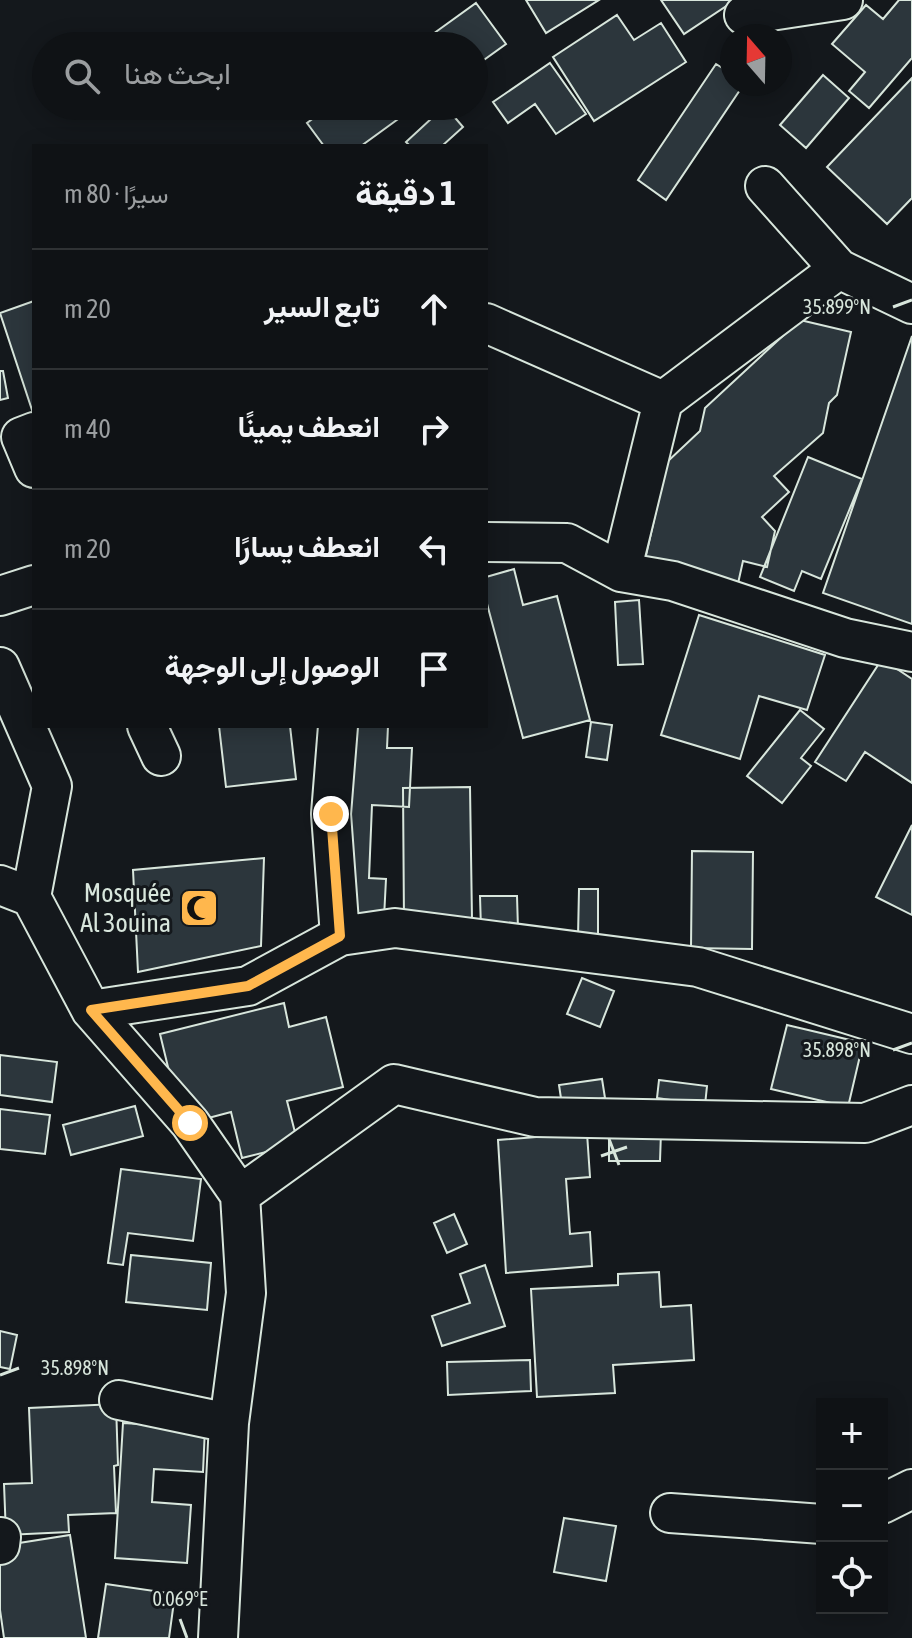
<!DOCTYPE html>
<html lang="ar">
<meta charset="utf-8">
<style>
body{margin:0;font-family:"Asap Condensed",Vazirmatn,sans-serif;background:#181b1e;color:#f1f3f6;direction:rtl}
.controls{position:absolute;right:24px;bottom:24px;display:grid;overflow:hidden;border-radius:0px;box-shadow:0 4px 20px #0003}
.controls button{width:72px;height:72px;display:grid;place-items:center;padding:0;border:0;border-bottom:2px solid #2f3234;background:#0f1215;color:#f1f3f6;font:40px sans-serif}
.compass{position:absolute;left:720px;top:24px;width:72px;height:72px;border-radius:50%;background:#0f1215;box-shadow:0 4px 20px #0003;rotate:340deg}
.stop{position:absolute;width:24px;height:24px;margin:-18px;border:6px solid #ffb74d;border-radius:50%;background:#fff}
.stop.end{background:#ffb74d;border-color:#fff;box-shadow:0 2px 8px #0008}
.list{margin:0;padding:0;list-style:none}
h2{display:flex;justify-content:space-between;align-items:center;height:104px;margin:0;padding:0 32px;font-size:34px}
h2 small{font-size:26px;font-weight:400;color:#9b9ea0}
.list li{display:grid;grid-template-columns:52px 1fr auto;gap:24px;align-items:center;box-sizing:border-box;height:120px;padding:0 32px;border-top:2px solid #2f3234}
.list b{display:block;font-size:30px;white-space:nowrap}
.list em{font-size:26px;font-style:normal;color:#9b9ea0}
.icon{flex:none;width:44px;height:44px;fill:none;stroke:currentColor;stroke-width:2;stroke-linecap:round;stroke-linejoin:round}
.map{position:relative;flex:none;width:912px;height:1638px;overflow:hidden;direction:ltr}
.search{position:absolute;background:#0f1215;box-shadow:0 4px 20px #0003;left:32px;top:32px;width:456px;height:88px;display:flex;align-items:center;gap:20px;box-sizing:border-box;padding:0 28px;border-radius:44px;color:#9b9ea0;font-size:30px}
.panel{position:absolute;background:#0f1215;box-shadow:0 4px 20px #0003;left:32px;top:144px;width:456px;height:584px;border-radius:0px;direction:rtl}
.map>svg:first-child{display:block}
.building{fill:#2c363c;stroke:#d8e6dc;stroke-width:2}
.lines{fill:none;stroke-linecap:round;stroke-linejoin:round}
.minor-casing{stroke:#d8e6dc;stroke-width:42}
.minor{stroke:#14181c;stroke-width:38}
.route{stroke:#ffb74d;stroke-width:10}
.ticks{fill:none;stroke:#d8e6dc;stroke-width:3}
.labels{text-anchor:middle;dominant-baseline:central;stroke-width:6;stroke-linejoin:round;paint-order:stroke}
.poi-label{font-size:26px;fill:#d8e6dc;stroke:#14181c;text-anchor:end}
.ticks-label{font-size:20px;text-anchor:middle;fill:#d8e6dc;stroke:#14181c;stroke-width:6;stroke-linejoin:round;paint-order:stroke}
</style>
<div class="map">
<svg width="912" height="1638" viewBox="0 0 912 1638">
<rect width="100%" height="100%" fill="#14181c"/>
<!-- building -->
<path class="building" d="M526,0H599L546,33Z
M661,0H751L734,1L684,34Z
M899,0H912V58L869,108L849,91L865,72L832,44L866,5L883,19Z
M476,3L506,44L474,67V46H421L419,44Z
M617,15L634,40L661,23L686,62L594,121L553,57Z
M550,63L586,114L556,134L535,104L508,123L493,102Z
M716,64L732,74V84H744L666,200L638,180Z
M823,75L849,98L806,148L780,125Z
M912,78V198L887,224L827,167Z
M330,106H416L361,146H324L307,123Z
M445,106L463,127L442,146H410L406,142Z
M34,301V413H33L0,313Z
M800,320L851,332L837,395L829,403L823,433L774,476L789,492L762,517L775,531L767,567L743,561L735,597L645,560L667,462L700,431L705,408Z
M912,336V624L823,593Z
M0,371H3L8,398L0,400Z
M808,457L862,479L821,579L802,571L794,591L760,577Z
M514,569L523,605L557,596L590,720L523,738L486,600V577Z
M639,600L643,664L618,665L615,602Z
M699,615L825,655L807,710L759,696L740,759L661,735Z
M882,659L912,679V783L865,752L846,781L815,762Z
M800,710L824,729L801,758L811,766L782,803L747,776Z
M591,722L612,725L607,760L586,757Z
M219,726H290L296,779L226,787Z
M334,726H388L387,748H412L409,807L372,805L369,878L386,879L384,918L326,916Z
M470,787L472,920L404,921L403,788Z
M912,825V915L876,897Z
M692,851L753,852L752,949L691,948Z
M264,858L261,946L138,972L133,870Z
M579,889H598V937H578Z
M480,896H517L518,929H481Z
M582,978L614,991L600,1027L567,1014Z
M284,1003L289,1027L326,1017L343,1087L287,1101L298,1144L242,1158L231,1112L182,1125L160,1034Z
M787,1025L863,1043L848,1107L771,1089Z
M0,1055L57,1062L52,1102L0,1095Z
M602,1079L605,1098L562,1105L559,1085Z
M659,1080L707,1086L705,1105L657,1098Z
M135,1106L143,1136L71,1155L63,1125Z
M0,1109L50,1115L45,1154L0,1149Z
M609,1131L661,1132L660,1161H609Z
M587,1133L590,1177L566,1179L570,1234L590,1232L592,1266L506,1273L498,1140Z
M121,1169L201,1179L193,1241L128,1233L123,1265L108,1263Z
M454,1214L467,1244L447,1253L434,1223Z
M131,1255L211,1263L207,1310L126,1302Z
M485,1265L505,1326L442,1346L432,1316L470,1303L460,1274Z
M659,1272L661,1307L691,1305L694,1360L613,1365L615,1393L537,1397L531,1289L618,1285V1274Z
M0,1331L17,1335L10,1369L0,1367Z
M530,1360L531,1391L448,1395L447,1362Z
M116,1404L118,1465L114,1466L116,1513L68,1515L69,1532L6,1535L4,1484L32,1483L29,1408Z
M123,1423L205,1428L203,1472L154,1469L152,1502L191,1505L187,1563L115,1558Z
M564,1518L616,1526L606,1581L554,1572Z
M70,1535L86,1638H4L0,1610V1546Z
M106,1584L175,1594L169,1638H98Z"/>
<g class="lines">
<!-- minor casing -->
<g class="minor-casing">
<path id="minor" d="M744,15L843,0
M765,186L839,269
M486,323L663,401
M34,432L21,437L34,468
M486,542L567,543L621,572L673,581L845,638L912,652
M621,572L663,401L839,269L912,304
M0,596L34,585
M0,667L52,786L31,897
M147,726L161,756
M338,726L331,814L340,936
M0,885L31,897L91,1010L190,1123L240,1195L246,1293L229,1423L218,1638
M91,1010L248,986L340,936L395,928L698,967L912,1034
M240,1195L394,1084L535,1117L865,1123L912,1105
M119,1400L229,1423
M882,1504L912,1489
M670,1513L822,1524
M0,1545L1,1537"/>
</g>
<!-- minor -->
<use href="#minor" class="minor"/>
</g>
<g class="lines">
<!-- route -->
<path class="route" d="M190,1123L91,1010L248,986L340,936L331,814"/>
</g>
<!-- ticks -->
<path class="ticks" d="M893,307L912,300M893,1050L912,1043M609,1139L619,1165M601,1156L627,1147M0,1375L19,1368M180,1619L187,1638"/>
<!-- icons -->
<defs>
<g id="mosque-square" transform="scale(2)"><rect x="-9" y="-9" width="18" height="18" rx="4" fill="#ffb74d" stroke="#14181c"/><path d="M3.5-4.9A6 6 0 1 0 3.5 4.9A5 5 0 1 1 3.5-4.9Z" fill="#111"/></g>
</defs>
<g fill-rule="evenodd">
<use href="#mosque-square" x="199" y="908"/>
</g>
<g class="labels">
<!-- poi labels -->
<g class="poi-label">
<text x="171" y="893">Mosquée<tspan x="171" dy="30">Al 3ouina</tspan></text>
</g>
</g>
<g class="ticks-label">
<text x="837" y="314">35.899°N</text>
<text x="837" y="1057">35.898°N</text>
<text x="75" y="1375">35.898°N</text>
<text x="180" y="1606">0.069°E</text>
</g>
</svg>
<div class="controls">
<button>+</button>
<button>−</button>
<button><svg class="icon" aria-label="locate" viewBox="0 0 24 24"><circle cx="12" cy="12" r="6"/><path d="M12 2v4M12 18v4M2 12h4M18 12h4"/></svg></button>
</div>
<svg class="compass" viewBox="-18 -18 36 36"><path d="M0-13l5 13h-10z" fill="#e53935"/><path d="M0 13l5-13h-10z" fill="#9b9ea0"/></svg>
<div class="stop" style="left:190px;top:1123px"></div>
<div class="stop end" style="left:331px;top:814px"></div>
<div class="search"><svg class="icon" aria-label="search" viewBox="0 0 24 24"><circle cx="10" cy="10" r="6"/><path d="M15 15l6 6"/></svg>ابحث هنا</div>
<section class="panel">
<h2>1 دقيقة<small>سيرًا · 80 m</small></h2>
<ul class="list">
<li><svg class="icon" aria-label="ahead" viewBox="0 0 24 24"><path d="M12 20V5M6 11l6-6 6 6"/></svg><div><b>تابع السير</b></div><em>20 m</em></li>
<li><svg class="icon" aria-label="right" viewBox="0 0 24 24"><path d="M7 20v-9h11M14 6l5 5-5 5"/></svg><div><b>انعطف يمينًا</b></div><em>40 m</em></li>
<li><svg class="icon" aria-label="left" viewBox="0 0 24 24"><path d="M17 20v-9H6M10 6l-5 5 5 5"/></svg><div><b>انعطف يسارًا</b></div><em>20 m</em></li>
<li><svg class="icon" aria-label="arrive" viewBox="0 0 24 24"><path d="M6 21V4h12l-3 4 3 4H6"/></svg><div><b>الوصول إلى الوجهة</b></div></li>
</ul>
</section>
</div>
